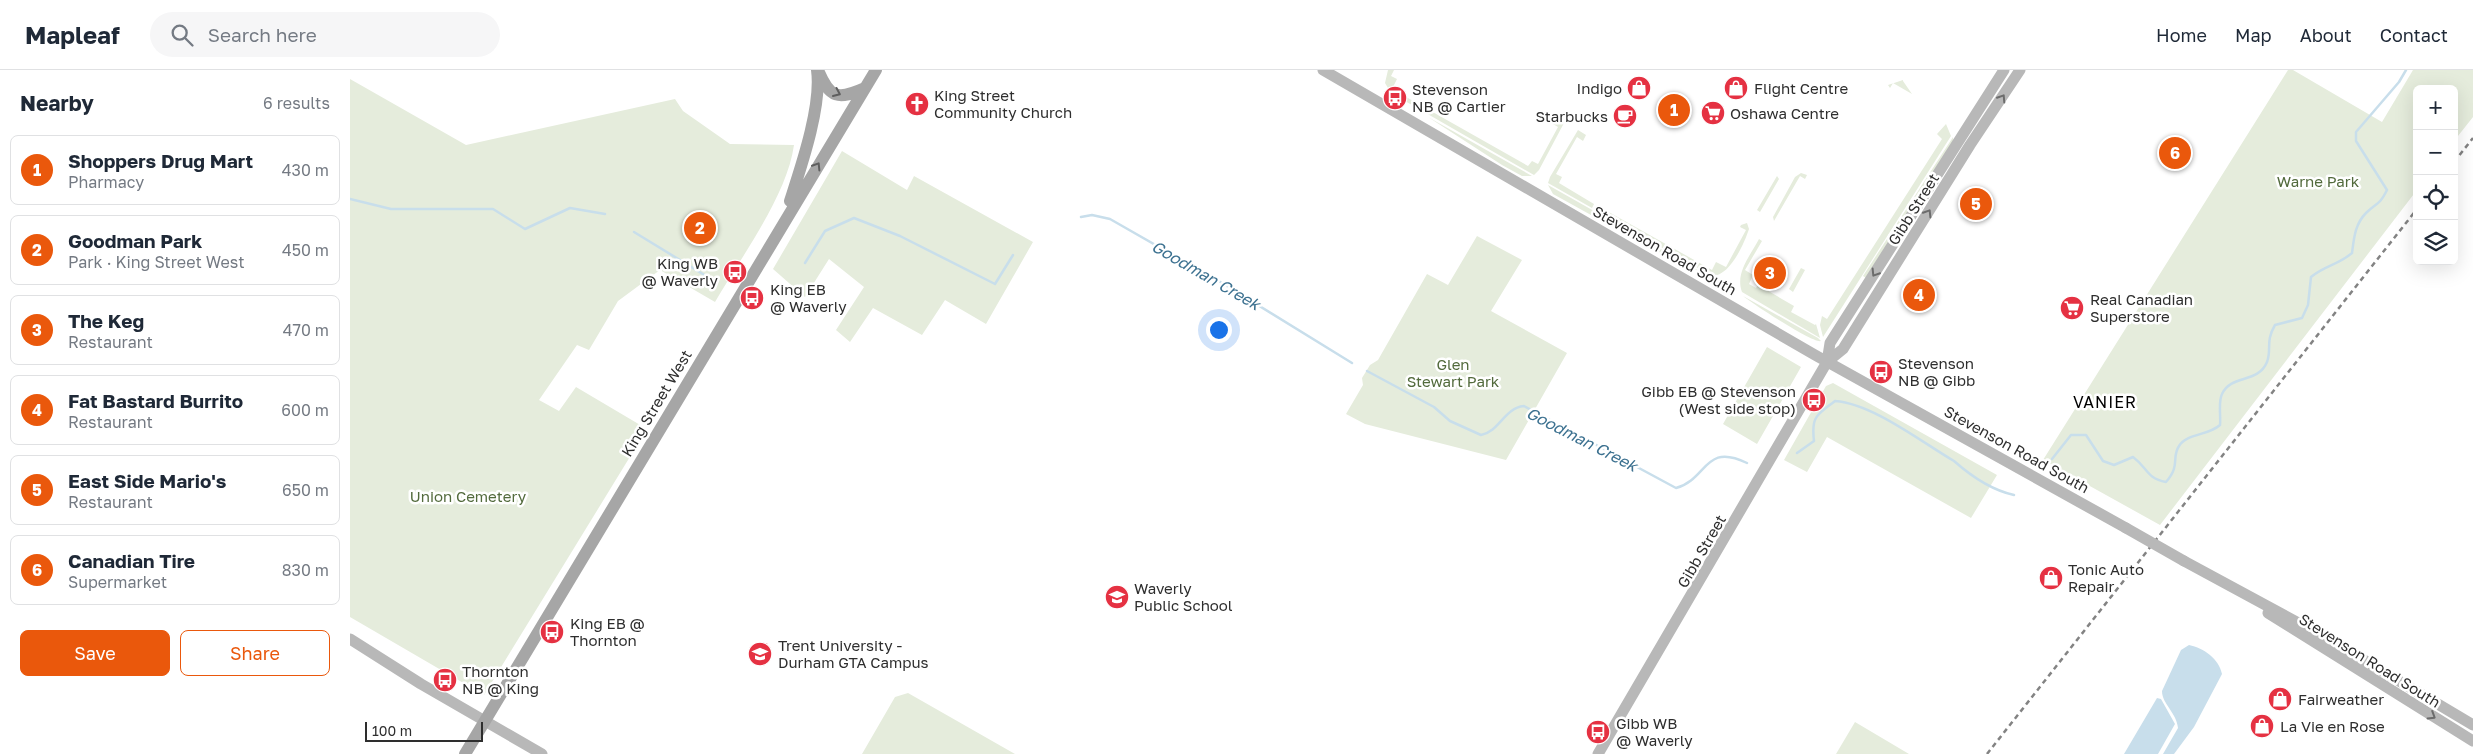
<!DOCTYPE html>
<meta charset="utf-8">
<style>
body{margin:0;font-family:"Golos Text",sans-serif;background:#f6f6f7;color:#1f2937}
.controls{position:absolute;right:15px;top:15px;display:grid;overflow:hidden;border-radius:8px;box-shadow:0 5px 20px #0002}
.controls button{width:45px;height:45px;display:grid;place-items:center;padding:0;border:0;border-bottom:1px solid #e0e1e3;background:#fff;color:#1f2937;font:25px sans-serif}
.scale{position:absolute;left:15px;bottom:12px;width:118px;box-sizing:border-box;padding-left:5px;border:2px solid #2e2e2e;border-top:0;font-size:14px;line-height:18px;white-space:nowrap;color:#2e2e2e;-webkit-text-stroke:4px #fff;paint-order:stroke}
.you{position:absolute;left:868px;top:259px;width:18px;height:18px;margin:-12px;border:4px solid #fff;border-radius:50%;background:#1a73e8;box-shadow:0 0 0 8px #1a73e833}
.badge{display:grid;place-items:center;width:32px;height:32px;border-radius:50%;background:#ea580c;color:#fff;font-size:16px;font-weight:700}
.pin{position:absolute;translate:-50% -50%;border:2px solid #fff;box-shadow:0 1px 5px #0006}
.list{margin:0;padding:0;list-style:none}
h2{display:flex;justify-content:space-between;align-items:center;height:65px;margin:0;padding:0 20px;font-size:21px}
h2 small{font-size:16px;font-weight:400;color:#747a83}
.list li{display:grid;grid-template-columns:32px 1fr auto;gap:15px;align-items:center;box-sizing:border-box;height:70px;margin:0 10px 10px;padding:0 10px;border:1px solid #e0e1e3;border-radius:8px}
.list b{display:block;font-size:19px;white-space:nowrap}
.list p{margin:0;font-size:16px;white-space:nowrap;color:#747a83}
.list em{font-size:16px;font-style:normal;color:#747a83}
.actions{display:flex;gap:10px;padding:15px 20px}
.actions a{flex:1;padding:11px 0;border:1px solid #ea580c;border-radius:8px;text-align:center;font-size:18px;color:#ea580c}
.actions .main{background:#ea580c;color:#fff}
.icon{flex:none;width:28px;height:28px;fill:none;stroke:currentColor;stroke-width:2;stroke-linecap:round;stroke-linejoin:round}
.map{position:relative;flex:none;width:2123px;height:684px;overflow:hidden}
header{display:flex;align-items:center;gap:30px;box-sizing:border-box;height:70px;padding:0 25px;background:#fff;border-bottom:1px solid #e0e1e3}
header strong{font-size:24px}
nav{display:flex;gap:28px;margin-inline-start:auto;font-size:18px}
.search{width:350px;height:45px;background:#f6f6f7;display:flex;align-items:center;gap:12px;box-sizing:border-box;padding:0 18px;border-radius:28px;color:#747a83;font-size:19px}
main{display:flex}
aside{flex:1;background:#fff}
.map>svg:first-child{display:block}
.green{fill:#e5ecdc}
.water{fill:#c8deeb}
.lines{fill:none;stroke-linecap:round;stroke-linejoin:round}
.stream{stroke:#c8deeb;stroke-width:2.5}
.secondary{stroke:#b8b8b8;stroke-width:11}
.primary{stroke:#a6a6a6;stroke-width:12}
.rail{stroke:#838383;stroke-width:2.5;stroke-dasharray:5 4;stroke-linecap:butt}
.secondary-bridge{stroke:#b8b8b8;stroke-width:11}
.oneway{stroke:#5e5e5e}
.oneway2{stroke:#6c6c6c}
.labels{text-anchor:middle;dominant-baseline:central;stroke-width:5;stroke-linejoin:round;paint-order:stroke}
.poi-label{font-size:15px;fill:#2e2e2e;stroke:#fff;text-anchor:start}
.park-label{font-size:15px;fill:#526a3c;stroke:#fff}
.street-label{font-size:15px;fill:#2e2e2e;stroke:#fff}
.water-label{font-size:16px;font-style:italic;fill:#3c7190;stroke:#fff}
.neighbourhood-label{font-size:16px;letter-spacing:1px;fill:#000;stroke:#fff}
</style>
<header>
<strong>Mapleaf</strong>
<div class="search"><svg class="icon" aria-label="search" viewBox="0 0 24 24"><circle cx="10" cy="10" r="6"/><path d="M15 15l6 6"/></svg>Search here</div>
<nav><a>Home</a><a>Map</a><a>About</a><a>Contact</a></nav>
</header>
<main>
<aside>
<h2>Nearby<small>6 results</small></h2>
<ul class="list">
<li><span class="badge">1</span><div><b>Shoppers Drug Mart</b><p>Pharmacy</p></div><em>430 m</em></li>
<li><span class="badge">2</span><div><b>Goodman Park</b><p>Park · King Street West</p></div><em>450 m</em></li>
<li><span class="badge">3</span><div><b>The Keg</b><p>Restaurant</p></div><em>470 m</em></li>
<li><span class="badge">4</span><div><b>Fat Bastard Burrito</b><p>Restaurant</p></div><em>600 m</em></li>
<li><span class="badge">5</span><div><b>East Side Mario's</b><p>Restaurant</p></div><em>650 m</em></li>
<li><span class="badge">6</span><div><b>Canadian Tire</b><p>Supermarket</p></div><em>830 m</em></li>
</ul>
<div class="actions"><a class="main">Save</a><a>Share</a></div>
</aside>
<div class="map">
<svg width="2123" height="684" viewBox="0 0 2123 684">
<rect width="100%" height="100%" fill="#fff"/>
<!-- green -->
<path class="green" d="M1038,0H1044L1041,6L1047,9L1042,19L1178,96L1182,91L1188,94L1208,57L1203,54L1207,48L1214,53L1189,100L1184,105L1041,23L1035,13Z
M1938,0H1943L2032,52L2063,0H2123V47L2104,71V19H2067V120L1810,455L1693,390Z
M0,9L116,75L325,29L333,41L380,74L444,75C437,126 391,187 365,232L310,200L268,231L239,280L227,275L189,330L209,341L226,317L297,359L134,625L0,547Z
M1553,10V11L1562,24L1543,13L1540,18L1538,15Z
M1078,47L1182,106H1172L1152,95Z
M1596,54L1601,66L1473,267L1470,255L1472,246L1477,249L1592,69L1587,64Z
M1228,60L1236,65L1233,71L1227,67L1206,104L1212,107L1209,113L1244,134L1242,138L1198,113L1200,107Z
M1603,67V71L1516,208L1513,206Z
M492,81L557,120L564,106L683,172L636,254L595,230L572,265L523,238L500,272L486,260L514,217L479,189L455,227L423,199Z
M1451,103L1457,105L1455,109L1450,106L1424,151L1423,147L1445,107Z
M1427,106L1429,109L1410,142L1407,140Z
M1198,115L1244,141L1241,145L1203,124Z
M1248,136L1362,200L1366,192L1376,197L1396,160L1390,157L1391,155L1397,153L1399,159C1394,174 1380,206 1362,206L1245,140Z
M1248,143L1358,206L1303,179L1243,146Z
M1127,166L1172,190L1141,241L1217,283L1156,390L1015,354L996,344L1013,315L1012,308L1020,295L1028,290L1077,204L1098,215Z
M1409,169L1412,171L1395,200L1403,205L1399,214L1406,218L1408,215L1444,236L1441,242L1465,255L1466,254L1470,268L1392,222C1385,203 1400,186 1409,169Z
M1451,198L1455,200L1443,222L1439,219Z
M1393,226L1468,268L1471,271C1464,274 1403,234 1393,226Z
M1417,277L1451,297L1407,374L1373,354Z
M1483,313L1647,405L1621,448L1477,367L1457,402L1434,390L1476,316Z
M558,623L665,684H512L545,627Z
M1505,652L1559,684H1486Z"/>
<!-- water -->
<path class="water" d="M1839,575C1854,578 1869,589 1872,604L1844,657L1824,684H1813L1828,658C1827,643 1812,634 1812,621L1831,580Z
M1807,628L1811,629L1825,654L1808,684H1774Z"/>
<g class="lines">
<!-- stream -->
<path class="stream" d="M0,129L41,139H143L175,159L220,138L255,144
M731,147L742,145L760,149L872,213L1002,293
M284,162L361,209
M455,193L475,161L504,148L550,166L645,214L663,185
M1017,301L1084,337L1100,351L1131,365C1150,361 1154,338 1174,336L1326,418C1358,409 1354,372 1397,393
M1447,383L1464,371C1461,346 1467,345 1485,331C1523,334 1570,371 1604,391C1621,406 1641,420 1664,425
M1702,389L1721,365H1736L1753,391L1764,395L1783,387C1798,398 1796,408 1816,412C1831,395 1821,388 1829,376C1837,363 1858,366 1870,355C1871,346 1868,332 1872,324C1881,304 1908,314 1917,292C1922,279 1915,272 1925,255L1952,248L1958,235L1961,207C1976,195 1988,195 2002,183C2004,168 2005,154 2016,143C2027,132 2029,136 2037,120L2006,71V62L2049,12L2056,0"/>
<!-- secondary -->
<path class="secondary" d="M973,0L1465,285L1776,458
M1477,292L1480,273L1654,0
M1834,491L1982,571L2123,655
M1918,543L2123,671
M0,569L71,614L192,684
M1248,684L1477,292L1493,279L1620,75L1670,0"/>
<!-- primary -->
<path class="primary" d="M468,0C480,29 488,30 515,18
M440,131C451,97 472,36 467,0
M115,684L526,0"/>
<!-- rail -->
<path class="rail" d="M2104,92L2123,68
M1637,684L2067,139"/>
<!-- secondary-bridge -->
<path class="secondary-bridge" d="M1776,458L1834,491"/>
</g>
<!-- one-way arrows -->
<defs><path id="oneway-chevron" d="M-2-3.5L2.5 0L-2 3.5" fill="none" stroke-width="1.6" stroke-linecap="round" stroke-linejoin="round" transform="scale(1.25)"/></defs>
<g class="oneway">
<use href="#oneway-chevron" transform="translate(487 23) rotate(24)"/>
<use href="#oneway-chevron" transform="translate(467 96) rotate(-58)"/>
</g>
<g class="oneway2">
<use href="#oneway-chevron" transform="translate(1652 28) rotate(-57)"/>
<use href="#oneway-chevron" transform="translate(1578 143) rotate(-58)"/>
<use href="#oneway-chevron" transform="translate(1525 203) rotate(122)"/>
<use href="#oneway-chevron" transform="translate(2082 646) rotate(32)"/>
</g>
<!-- icons -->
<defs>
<g id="shop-disc" transform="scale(1.25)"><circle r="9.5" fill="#e53142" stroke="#fff"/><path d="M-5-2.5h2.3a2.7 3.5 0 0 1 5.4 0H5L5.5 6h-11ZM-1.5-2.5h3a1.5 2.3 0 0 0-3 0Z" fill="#fff"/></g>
<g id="bus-disc" transform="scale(1.25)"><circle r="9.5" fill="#e53142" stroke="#fff"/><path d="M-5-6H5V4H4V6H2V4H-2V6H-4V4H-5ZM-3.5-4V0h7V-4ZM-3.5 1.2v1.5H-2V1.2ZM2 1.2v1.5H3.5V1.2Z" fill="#fff"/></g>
<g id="church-disc" transform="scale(1.25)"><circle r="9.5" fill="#e53142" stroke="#fff"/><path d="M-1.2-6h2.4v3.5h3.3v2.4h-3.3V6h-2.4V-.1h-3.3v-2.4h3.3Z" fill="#fff"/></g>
<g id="supermarket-disc" transform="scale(1.25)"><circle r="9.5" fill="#e53142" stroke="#fff"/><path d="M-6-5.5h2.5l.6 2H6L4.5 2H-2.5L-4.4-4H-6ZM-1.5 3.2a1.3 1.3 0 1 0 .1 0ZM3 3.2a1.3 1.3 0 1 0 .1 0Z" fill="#fff"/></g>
<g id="cafe-disc" transform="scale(1.25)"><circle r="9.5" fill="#e53142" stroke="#fff"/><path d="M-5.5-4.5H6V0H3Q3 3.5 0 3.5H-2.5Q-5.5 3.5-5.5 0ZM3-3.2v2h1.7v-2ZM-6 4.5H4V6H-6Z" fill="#fff"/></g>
<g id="school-disc" transform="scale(1.25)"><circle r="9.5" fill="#e53142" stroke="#fff"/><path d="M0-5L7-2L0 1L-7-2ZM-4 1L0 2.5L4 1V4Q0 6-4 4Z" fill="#fff"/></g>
<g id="university-disc" transform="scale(1.25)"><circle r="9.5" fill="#e53142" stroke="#fff"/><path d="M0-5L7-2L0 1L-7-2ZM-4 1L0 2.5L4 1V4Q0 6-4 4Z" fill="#fff"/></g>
</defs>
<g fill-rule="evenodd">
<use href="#shop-disc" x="1289" y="18"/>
<use href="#shop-disc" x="1386" y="18"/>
<use href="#bus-disc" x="1045" y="28"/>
<use href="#church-disc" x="567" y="34"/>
<use href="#supermarket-disc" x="1363" y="43"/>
<use href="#cafe-disc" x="1275" y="46"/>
<use href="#bus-disc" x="385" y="202"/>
<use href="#bus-disc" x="402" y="228"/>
<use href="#supermarket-disc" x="1722" y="238"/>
<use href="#bus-disc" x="1531" y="302"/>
<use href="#bus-disc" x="1464" y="330"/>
<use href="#shop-disc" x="1701" y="508"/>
<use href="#school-disc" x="767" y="527"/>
<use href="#bus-disc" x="202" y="562"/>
<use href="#university-disc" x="410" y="584"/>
<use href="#bus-disc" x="95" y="610"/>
<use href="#shop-disc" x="1930" y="629"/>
<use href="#shop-disc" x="1912" y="656"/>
<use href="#bus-disc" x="1248" y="662"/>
</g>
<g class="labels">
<!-- poi labels -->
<g class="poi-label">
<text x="1272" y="18" text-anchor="end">Indigo</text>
<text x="1404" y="18">Flight Centre</text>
<text x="1062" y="19">Stevenson<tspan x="1062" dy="17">NB @ Cartier</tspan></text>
<text x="584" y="25">King Street<tspan x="584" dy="17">Community Church</tspan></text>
<text x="1380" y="43">Oshawa Centre</text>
<text x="1258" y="46" text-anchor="end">Starbucks</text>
<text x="368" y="193" text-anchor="end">King WB<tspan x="368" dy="17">@ Waverly</tspan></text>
<text x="420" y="219">King EB<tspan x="420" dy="17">@ Waverly</tspan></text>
<text x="1740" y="229">Real Canadian<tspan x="1740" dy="17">Superstore</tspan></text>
<text x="1548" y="293">Stevenson<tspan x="1548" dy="17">NB @ Gibb</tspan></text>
<text x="1446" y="321" text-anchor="end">Gibb EB @ Stevenson<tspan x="1446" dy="17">(West side stop)</tspan></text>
<text x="1718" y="499">Tonic Auto<tspan x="1718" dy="17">Repair</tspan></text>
<text x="784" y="518">Waverly<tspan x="784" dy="17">Public School</tspan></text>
<text x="220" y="553">King EB @<tspan x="220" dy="17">Thornton</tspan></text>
<text x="428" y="575">Trent University -<tspan x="428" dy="17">Durham GTA Campus</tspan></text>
<text x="112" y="601">Thornton<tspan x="112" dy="17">NB @ King</tspan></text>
<text x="1948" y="629">Fairweather</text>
<text x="1266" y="653">Gibb WB<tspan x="1266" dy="17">@ Waverly</tspan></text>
<text x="1930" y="656">La Vie en Rose</text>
</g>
<!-- park labels -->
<g class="park-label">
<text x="1968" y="111">Warne Park</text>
<text x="1103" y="294">Glen<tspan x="1103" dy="17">Stewart Park</tspan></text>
<text x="118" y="426">Union Cemetery</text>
</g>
<!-- street labels -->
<g class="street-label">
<text transform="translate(1563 139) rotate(-58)">Gibb Street</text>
<text transform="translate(1315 180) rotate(30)">Stevenson Road South</text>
<text transform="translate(306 333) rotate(-59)">King Street West</text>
<text transform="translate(1667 379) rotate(29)">Stevenson Road South</text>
<text transform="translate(1351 481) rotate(-60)">Gibb Street</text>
<text transform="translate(2020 590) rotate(32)">Stevenson Road South</text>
</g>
<!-- water labels -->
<g class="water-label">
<text transform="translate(856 205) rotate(30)">Goodman Creek</text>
<text transform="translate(1232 369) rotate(27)">Goodman Creek</text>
</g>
<!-- neighbourhood labels -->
<g class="neighbourhood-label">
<text x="1755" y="332">VANIER</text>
</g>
</g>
</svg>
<div class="controls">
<button>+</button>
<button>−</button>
<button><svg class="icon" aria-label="locate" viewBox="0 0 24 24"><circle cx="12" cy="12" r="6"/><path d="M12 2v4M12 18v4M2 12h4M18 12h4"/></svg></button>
<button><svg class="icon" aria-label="layers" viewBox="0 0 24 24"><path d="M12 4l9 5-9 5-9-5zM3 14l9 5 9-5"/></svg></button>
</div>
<div class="scale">100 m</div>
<div class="you"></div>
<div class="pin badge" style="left:1324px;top:40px">1</div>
<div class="pin badge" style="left:350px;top:158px">2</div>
<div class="pin badge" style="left:1420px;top:203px">3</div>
<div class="pin badge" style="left:1569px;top:225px">4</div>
<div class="pin badge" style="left:1626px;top:134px">5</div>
<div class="pin badge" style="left:1825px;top:83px">6</div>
</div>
</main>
